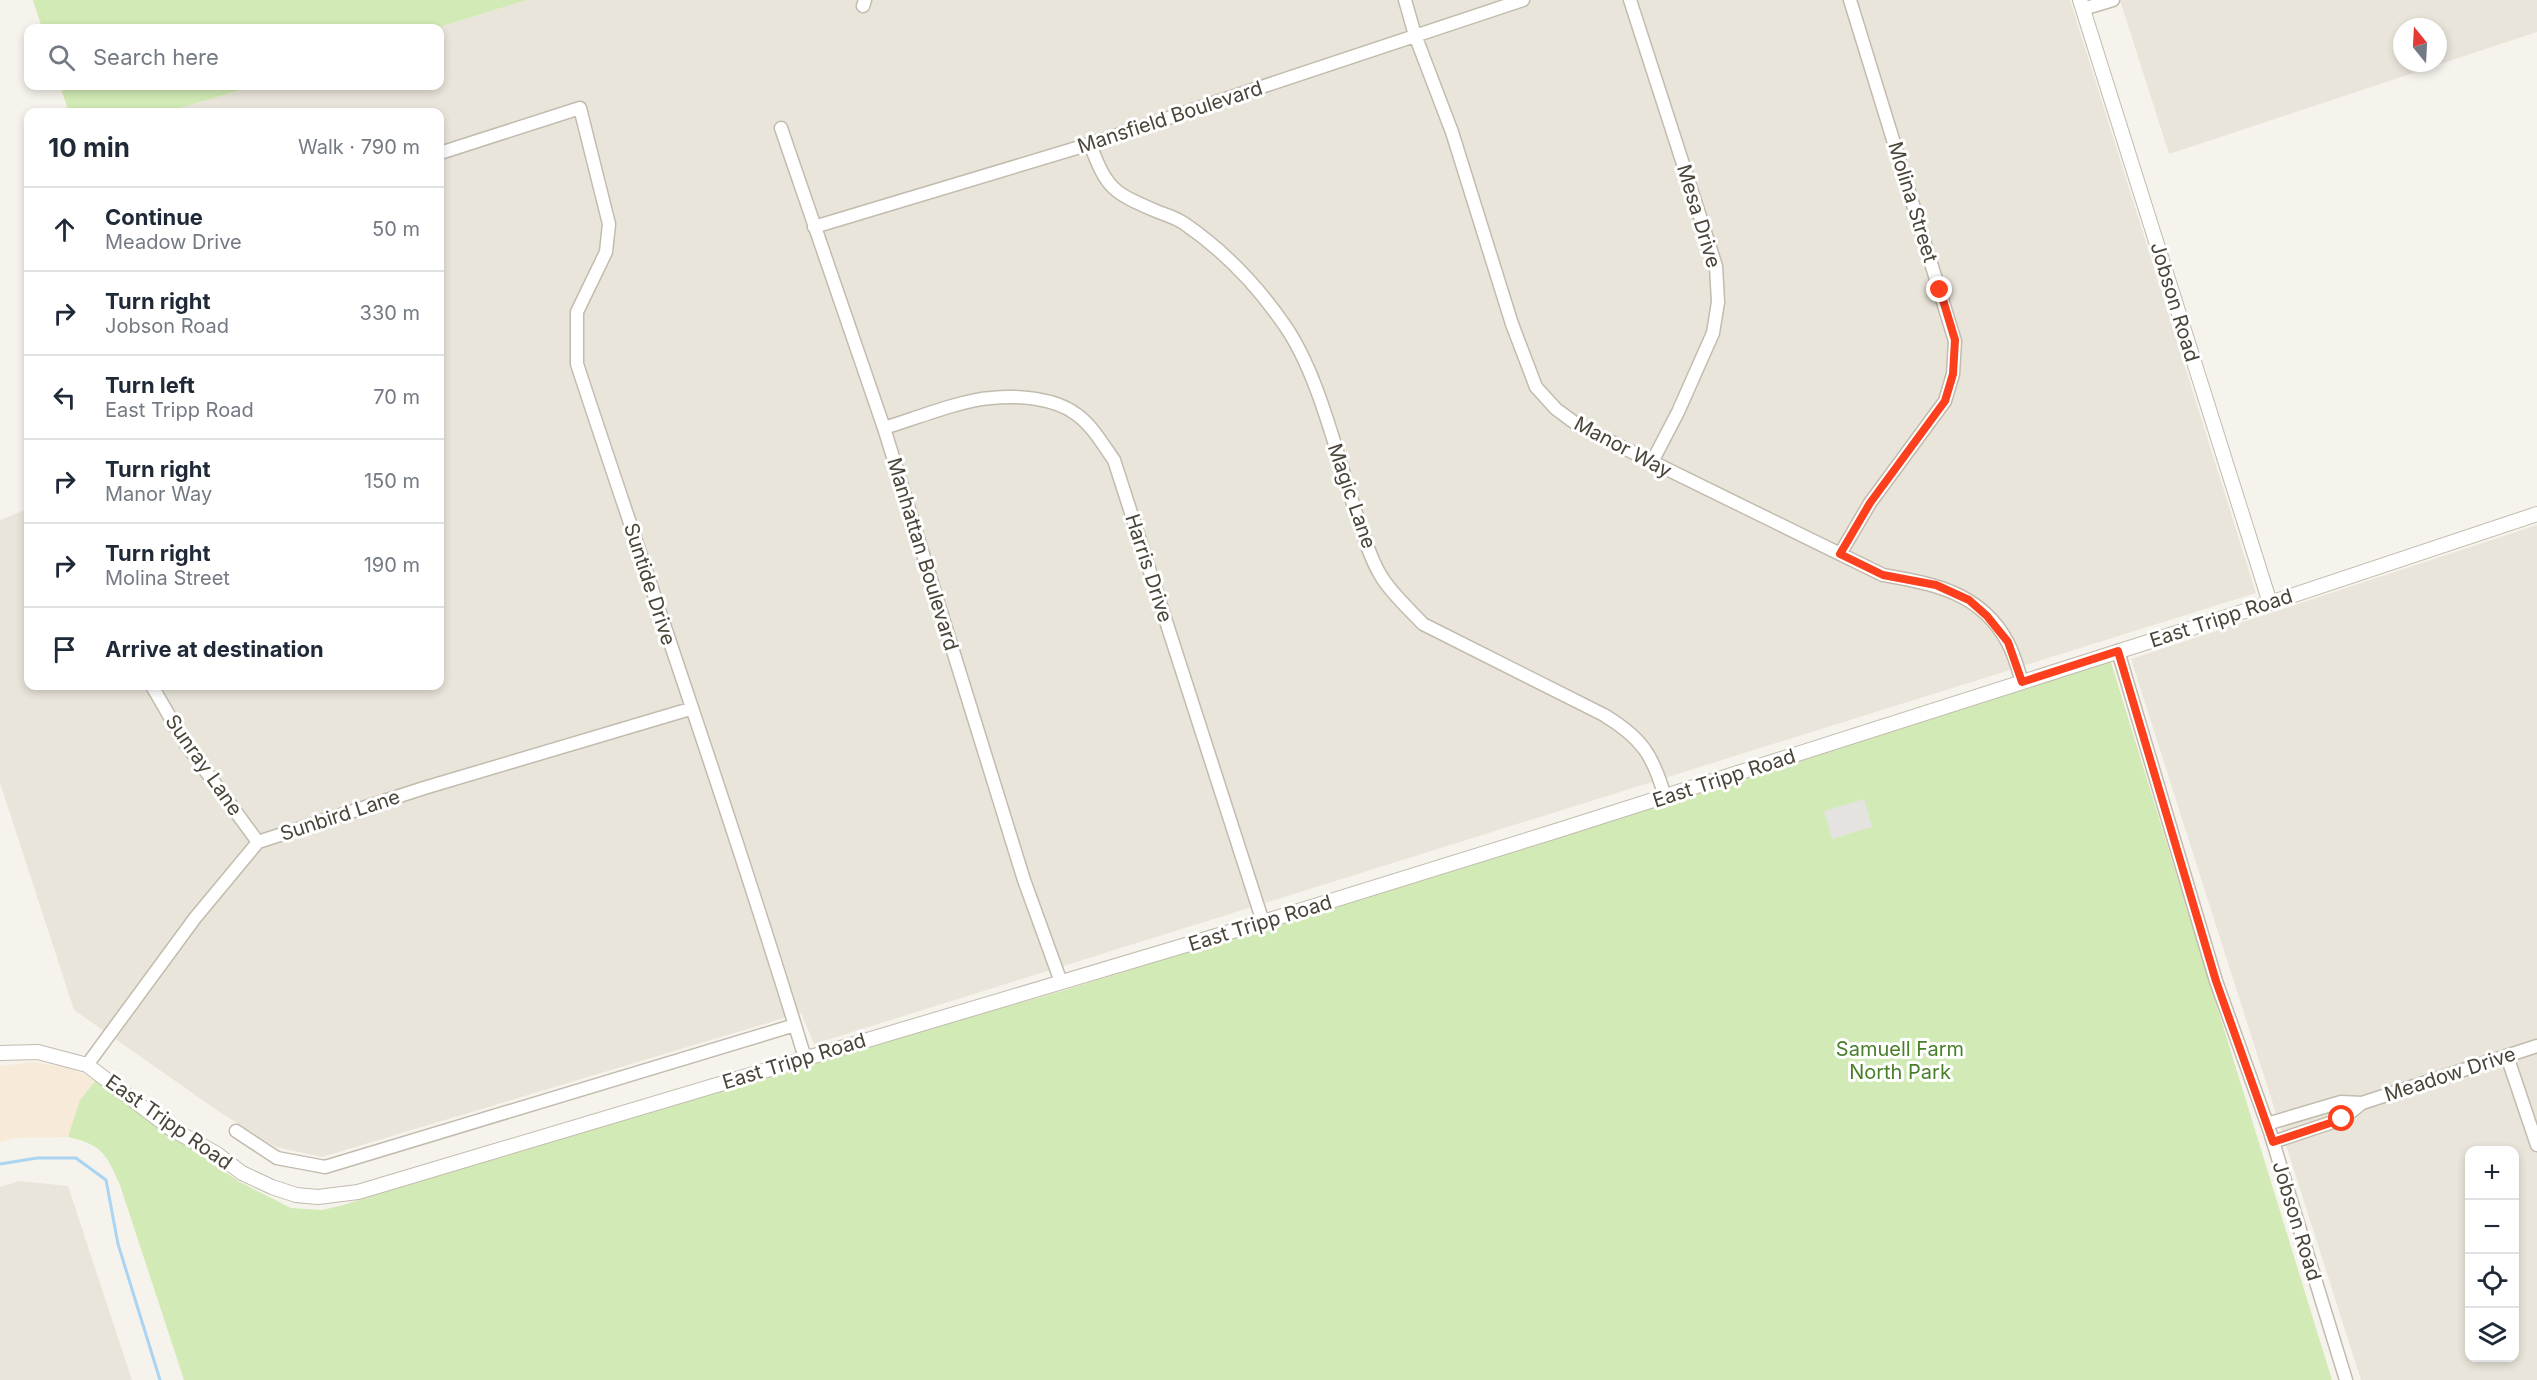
<!DOCTYPE html>
<meta charset="utf-8">
<style>
body{margin:0;font-family:Inter,sans-serif;background:#f6f6f7;color:#1f2937}
.controls{position:absolute;right:18px;bottom:18px;display:grid;overflow:hidden;border-radius:12px;box-shadow:0 3px 9px #0003}
.controls button{width:54px;height:54px;display:grid;place-items:center;padding:0;border:0;border-bottom:2px solid #e0e1e3;background:#fff;color:#1f2937;font:30px sans-serif}
.compass{position:absolute;left:2393px;top:18px;width:54px;height:54px;border-radius:50%;background:#fff;box-shadow:0 3px 9px #0003;rotate:342deg}
.stop{position:absolute;width:18px;height:18px;margin:-14px;border:4px solid #fc3f1d;border-radius:50%;background:#fff}
.stop.end{background:#fc3f1d;border-color:#fff;box-shadow:0 2px 6px #0008}
.list{margin:0;padding:0;list-style:none}
h2{display:flex;justify-content:space-between;align-items:center;height:78px;margin:0;padding:0 24px;font-size:26px}
h2 small{font-size:20px;font-weight:400;color:#747a83}
.list li{display:grid;grid-template-columns:39px 1fr auto;gap:18px;align-items:center;box-sizing:border-box;height:84px;padding:0 24px;border-top:2px solid #e0e1e3}
.list b{display:block;font-size:22px;white-space:nowrap}
.list p{margin:0;font-size:20px;white-space:nowrap;color:#747a83}
.list em{font-size:20px;font-style:normal;color:#747a83}
.icon{flex:none;width:33px;height:33px;fill:none;stroke:currentColor;stroke-width:2;stroke-linecap:round;stroke-linejoin:round}
.map{position:relative;flex:none;width:2537px;height:1380px;overflow:hidden}
.search{position:absolute;background:#fff;box-shadow:0 3px 9px #0003;left:24px;top:24px;width:420px;height:66px;display:flex;align-items:center;gap:15px;box-sizing:border-box;padding:0 21px;border-radius:12px;color:#747a83;font-size:22px}
.panel{position:absolute;background:#fff;box-shadow:0 3px 9px #0003;left:24px;top:108px;width:420px;height:582px;border-radius:12px}
.map>svg:first-child{display:block}
.residential{fill:#eae5da;fill-rule:evenodd}
.commercial{fill:#f7ead8}
.green{fill:#d2eab5}
.parking{fill:#e5e3e0}
.lines{fill:none;stroke-linecap:round;stroke-linejoin:round}
.stream{stroke:#a9d4f2;stroke-width:3}
.minor-casing{stroke:#c2bbae;stroke-width:15}
.tertiary-casing{stroke:#c2bbae;stroke-width:16}
.minor{stroke:#fff;stroke-width:12}
.tertiary{stroke:#fff;stroke-width:14}
.route{stroke:#fc3f1d;stroke-width:8}
.labels{text-anchor:middle;dominant-baseline:central;stroke-width:6;stroke-linejoin:round;paint-order:stroke}
.street-label{font-size:20px;fill:#4b4439;stroke:#fff}
.park-label{font-size:20px;fill:#4a7f2a;stroke:#fff}
</style>
<div class="map">
<svg width="2537" height="1380" viewBox="0 0 2537 1380">
<rect width="100%" height="100%" fill="#f6f3ec"/>
<!-- residential -->
<path class="residential" d="M527,0H2070L2256,593L814,1044L801,1013L322,1157L276,1147L221,1113L74,1010L0,783V520L28,509V686H440V112H167L254,86H440V28H436Z
M2120,0H2537V32L2169,154ZM2402,27H2438V63H2402Z
M2537,525V1380H2361L2131,659ZM2470,1150H2514V1358H2470Z
M19,1181L68,1186L132,1380H0V1187Z"/>
<!-- commercial -->
<path class="commercial" d="M33,1062L68,1067L96,1080L80,1100L68,1137L17,1138L0,1142V1066Z"/>
<!-- green -->
<path class="green" d="M33,0H527L436,28H42Z
M60,86H254L167,112H69Z
M2110,659L2332,1380H184L120,1185C106,1154 103,1145 68,1137L80,1100L96,1080L238,1181L291,1208L322,1210L340,1206L828,1056L1062,991Z"/>
<!-- parking -->
<path class="parking" d="M1864,799L1872,827L1832,839L1824,811Z"/>
<g class="lines">
<!-- stream -->
<path class="stream" d="M0,1164L37,1158H76L106,1180L118,1244L160,1380"/>
<!-- minor casing -->
<g class="minor-casing">
<path id="minor" d="M1405,0L1415,35L1452,132L1512,324L1536,387L1556,409L1579,426L1883,575C1934,584 1981,592 2008,643C2014,654 2018,669 2022,682
M1630,0L1716,266L1718,302L1713,333L1678,412L1652,462
M863,6L865,0
M2083,9L2113,0
M781,128L884,428L1024,880L1061,982
M1090,144C1107,189 1112,192 1156,211C1166,215 1177,218 1185,224C1224,251 1256,284 1283,323C1318,371 1337,456 1356,513C1363,534 1370,558 1381,576C1391,593 1409,609 1423,624L1604,715C1642,738 1653,755 1665,797
M440,153L580,108L609,224L606,252L577,312V364C653,595 734,825 805,1058
M814,227L1090,144L1523,0
M884,428C914,419 961,400 991,398C1017,395 1055,398 1076,414C1092,425 1103,445 1114,460L1263,922
M1840,554L1870,503L1945,401L1953,374L1955,341L1850,0
M2118,651L2216,981L2270,1132L2346,1380
M152,686L185,743L258,842
M2507,1056L2537,1145
M87,1065L195,918L258,842L424,788L690,709
M2267,1124L2341,1102L2362,1103L2537,1046
M236,1131L277,1158L325,1167L795,1025
M2273,1142L2342,1119L2362,1103"/>
</g>
<!-- tertiary casing -->
<g class="tertiary-casing">
<path id="tertiary" d="M2080,0L2270,603
M0,1053L38,1052L87,1065L170,1128L217,1154L242,1173L272,1187L296,1195L318,1197L358,1192L1263,922L1556,831L2270,603L2537,514"/>
</g>
<!-- minor -->
<use href="#minor" class="minor"/>
<!-- tertiary -->
<use href="#tertiary" class="tertiary"/>
</g>
<g class="lines">
<!-- route -->
<path class="route" d="M1940,290L1955,340L1953,374L1945,401L1870,503L1840,554L1883,575L1936,585L1969,600L1987,616L2008,642L2022,682L2118,651L2216,981L2273,1142L2342,1119"/>
</g>
<g class="labels">
<!-- street labels -->
<g class="street-label">
<text transform="translate(1170 117) rotate(-18)">Mansfield Boulevard</text>
<text transform="translate(1913 202) rotate(73)">Molina Street</text>
<text transform="translate(1699 216) rotate(73)">Mesa Drive</text>
<text transform="translate(2175 302) rotate(73)">Jobson Road</text>
<text transform="translate(1623 447) rotate(28)">Manor Way</text>
<text transform="translate(1352 496) rotate(71)">Magic Lane</text>
<text transform="translate(923 554) rotate(73)">Manhattan Boulevard</text>
<text transform="translate(1149 568) rotate(72)">Harris Drive</text>
<text transform="translate(650 584) rotate(72)">Suntide Drive</text>
<text transform="translate(2221 618) rotate(-18)">East Tripp Road</text>
<text transform="translate(204 765) rotate(55)">Sunray Lane</text>
<text transform="translate(1724 778) rotate(-18)">East Tripp Road</text>
<text transform="translate(340 815) rotate(-18)">Sunbird Lane</text>
<text transform="translate(1260 923) rotate(-17)">East Tripp Road</text>
<text transform="translate(794 1061) rotate(-17)">East Tripp Road</text>
<text transform="translate(2450 1074) rotate(-18)">Meadow Drive</text>
<text transform="translate(169 1122) rotate(35)">East Tripp Road</text>
<text transform="translate(2297 1221) rotate(73)">Jobson Road</text>
</g>
<!-- park labels -->
<g class="park-label">
<text x="1900" y="1049">Samuell Farm<tspan x="1900" dy="23">North Park</tspan></text>
</g>
</g>
</svg>
<div class="controls">
<button>+</button>
<button>−</button>
<button><svg class="icon" aria-label="locate" viewBox="0 0 24 24"><circle cx="12" cy="12" r="6"/><path d="M12 2v4M12 18v4M2 12h4M18 12h4"/></svg></button>
<button><svg class="icon" aria-label="layers" viewBox="0 0 24 24"><path d="M12 4l9 5-9 5-9-5zM3 14l9 5 9-5"/></svg></button>
</div>
<svg class="compass" viewBox="-18 -18 36 36"><path d="M0-13l5 13h-10z" fill="#e53935"/><path d="M0 13l5-13h-10z" fill="#747a83"/></svg>
<div class="stop" style="left:2342px;top:1119px"></div>
<div class="stop end" style="left:1940px;top:290px"></div>
<div class="search"><svg class="icon" aria-label="search" viewBox="0 0 24 24"><circle cx="10" cy="10" r="6"/><path d="M15 15l6 6"/></svg>Search here</div>
<section class="panel">
<h2>10 min<small>Walk · 790 m</small></h2>
<ul class="list">
<li><svg class="icon" aria-label="ahead" viewBox="0 0 24 24"><path d="M12 20V5M6 11l6-6 6 6"/></svg><div><b>Continue</b><p>Meadow Drive</p></div><em>50 m</em></li>
<li><svg class="icon" aria-label="right" viewBox="0 0 24 24"><path d="M7 20v-9h11M14 6l5 5-5 5"/></svg><div><b>Turn right</b><p>Jobson Road</p></div><em>330 m</em></li>
<li><svg class="icon" aria-label="left" viewBox="0 0 24 24"><path d="M17 20v-9H6M10 6l-5 5 5 5"/></svg><div><b>Turn left</b><p>East Tripp Road</p></div><em>70 m</em></li>
<li><svg class="icon" aria-label="right" viewBox="0 0 24 24"><path d="M7 20v-9h11M14 6l5 5-5 5"/></svg><div><b>Turn right</b><p>Manor Way</p></div><em>150 m</em></li>
<li><svg class="icon" aria-label="right" viewBox="0 0 24 24"><path d="M7 20v-9h11M14 6l5 5-5 5"/></svg><div><b>Turn right</b><p>Molina Street</p></div><em>190 m</em></li>
<li><svg class="icon" aria-label="arrive" viewBox="0 0 24 24"><path d="M6 21V4h12l-3 4 3 4H6"/></svg><div><b>Arrive at destination</b></div></li>
</ul>
</section>
</div>
